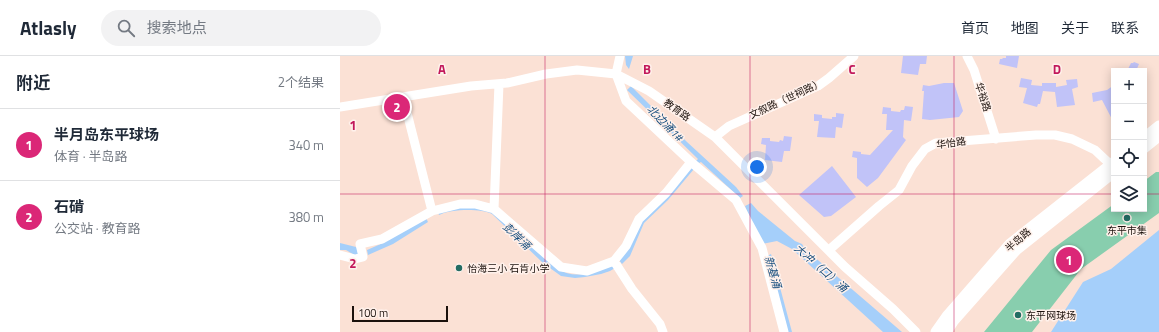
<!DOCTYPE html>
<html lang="zh">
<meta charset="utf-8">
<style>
body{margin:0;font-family:"Titillium Web","Noto Sans SC",sans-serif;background:#f2f2f3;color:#1f2937}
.controls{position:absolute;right:12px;top:12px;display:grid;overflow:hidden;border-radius:0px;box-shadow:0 2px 10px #0003}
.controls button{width:36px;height:36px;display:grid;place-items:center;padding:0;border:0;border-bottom:1px solid #e0e1e3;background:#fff;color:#1f2937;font:20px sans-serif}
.scale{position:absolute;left:12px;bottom:10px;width:96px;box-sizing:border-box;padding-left:4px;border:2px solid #1b110c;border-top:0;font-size:11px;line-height:14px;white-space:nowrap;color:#1b110c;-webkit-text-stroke:3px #fff1eb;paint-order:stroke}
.you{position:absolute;left:417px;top:111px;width:14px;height:14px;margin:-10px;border:3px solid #fff;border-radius:50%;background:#1a73e8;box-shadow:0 0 0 6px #1a73e833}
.badge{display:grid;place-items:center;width:26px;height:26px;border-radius:50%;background:#db2777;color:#fff;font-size:13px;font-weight:700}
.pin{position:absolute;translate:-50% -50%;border:2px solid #fff;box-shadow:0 1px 4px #0006}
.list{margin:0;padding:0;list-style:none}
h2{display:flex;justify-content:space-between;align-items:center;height:52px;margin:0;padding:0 16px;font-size:17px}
h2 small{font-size:13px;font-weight:400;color:#747a83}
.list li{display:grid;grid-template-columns:26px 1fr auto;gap:12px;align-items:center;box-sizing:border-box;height:72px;padding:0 16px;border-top:1px solid #e0e1e3}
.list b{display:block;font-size:15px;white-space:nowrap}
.list p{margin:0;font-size:13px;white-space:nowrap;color:#747a83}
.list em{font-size:13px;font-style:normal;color:#747a83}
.icon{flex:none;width:22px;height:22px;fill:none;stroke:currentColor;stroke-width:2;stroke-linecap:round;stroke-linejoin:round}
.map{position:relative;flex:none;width:819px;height:276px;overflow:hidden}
header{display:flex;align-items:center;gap:24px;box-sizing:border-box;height:56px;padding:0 20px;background:#fff;border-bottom:1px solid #e0e1e3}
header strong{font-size:19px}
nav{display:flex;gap:22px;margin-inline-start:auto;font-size:14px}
.search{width:280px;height:36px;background:#f2f2f3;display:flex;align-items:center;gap:10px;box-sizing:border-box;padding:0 14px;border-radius:22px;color:#747a83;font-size:15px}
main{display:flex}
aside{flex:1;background:#fff}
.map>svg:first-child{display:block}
.green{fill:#88ceae}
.water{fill:#a5cffa}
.building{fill:#c1c3f8}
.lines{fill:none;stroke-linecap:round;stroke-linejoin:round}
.minor{stroke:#fff;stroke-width:9}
.major{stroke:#fff;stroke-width:11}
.grid{fill:none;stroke:#c2185b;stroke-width:1;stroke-opacity:0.55}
.poi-dot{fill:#236c63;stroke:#fff1eb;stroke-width:1.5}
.labels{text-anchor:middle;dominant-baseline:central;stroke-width:3;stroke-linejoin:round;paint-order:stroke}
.street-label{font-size:10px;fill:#1b110c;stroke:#fff1eb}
.poi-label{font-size:10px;fill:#1b110c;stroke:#fff1eb;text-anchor:start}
.water-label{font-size:11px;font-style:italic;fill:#184f7f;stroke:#fff1eb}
.grid-label{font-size:13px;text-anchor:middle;font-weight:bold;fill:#c2185b;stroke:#fff1eb;stroke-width:3;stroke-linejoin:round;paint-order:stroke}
</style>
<header>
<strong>Atlasly</strong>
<div class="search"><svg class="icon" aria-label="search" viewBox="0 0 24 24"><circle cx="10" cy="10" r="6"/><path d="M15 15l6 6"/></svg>搜索地点</div>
<nav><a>首页</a><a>地图</a><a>关于</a><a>联系</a></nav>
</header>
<main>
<aside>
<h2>附近<small>2个结果</small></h2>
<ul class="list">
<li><span class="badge">1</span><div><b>半月岛东平球场</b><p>体育 · 半岛路</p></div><em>340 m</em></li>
<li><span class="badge">2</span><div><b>石𬒔</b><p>公交站 · 教育路</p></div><em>380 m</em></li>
</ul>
</aside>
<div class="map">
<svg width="819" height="276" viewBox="0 0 819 276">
<rect width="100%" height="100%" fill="#fbe1d5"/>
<!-- green -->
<path class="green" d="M816,116H819V157L741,213L692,276H644L711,194L774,148V153H804V125Z"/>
<!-- water -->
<path class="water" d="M285,0H293L289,13L286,9Z
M291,30L347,86L396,131L403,140L400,142L361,106L359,107L356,105L358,103L287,34Z
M352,111L354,113L328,144L304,167L290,200L282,208L279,204L299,166Z
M411,147L418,155L455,185L462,188L465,193L562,276H543L452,193L437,185L422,188L419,184L405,150Z
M145,151L152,154L218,213C237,225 254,215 273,208L275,212L270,215L261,218L245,221L235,222L221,220L203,207L152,158C141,152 110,153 99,159L98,156L118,152Z
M86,162L88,166L53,188L28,199L27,194L43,187Z
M819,174V276H711L743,226L771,213Z
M0,187L16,191L20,196L16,200L6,194H0Z
M431,198L452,276H448L427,200Z"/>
<!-- building -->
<path class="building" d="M563,0H587L586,8H580L578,19L561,17Z
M666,0H679L677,12L659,8L660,3H662L663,2H666Z
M794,6L799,8L796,15H787L791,7H793Z
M681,22L692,24L691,29L702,30V27H716V31L727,29L726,24L737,23L738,31L732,33L735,49L717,51L715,36L703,35L700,48H698L697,51L683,47L687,32L679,31Z
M604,27H614L623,55L619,61L590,64L582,63L584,35H582L583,29L589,30Z
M774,29V67L762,44L753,46L752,37L767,34Z
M565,50L573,51L571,65L564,64L563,81L566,84L538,122L527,131L517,122V102L512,101L513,95L521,96V98L530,99L553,74H546L547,58H542L543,51L551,52V55L560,56L561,54H564Z
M496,57L504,58L502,72L496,71L495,82L477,81L479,65H474V58L482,59V62L492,63V61H496Z
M444,80L452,81L450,95H444L442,106L425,104L426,89L421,88L422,82H430V85L439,86L440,84L443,85Z
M492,110L516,141L491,160L484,161L459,139Z"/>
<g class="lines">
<!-- minor -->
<path class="minor" d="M280,0L276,18L286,45L351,106L396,144L422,192L444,276
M627,0L634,14L656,83
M63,41L92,155
M0,51L131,30L167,27L206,18L237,14L276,18L309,35L375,81L505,211L553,253L576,276
M375,81L389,70L478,30L489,22L514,0
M154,153L159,28
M489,194L539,150L559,134L572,110L585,93L596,87L696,79H715L732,83L755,94L771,109
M0,199L15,203L23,201L20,188L42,183L92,155L120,148H135L154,153L221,211L247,215L274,205L286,190L299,163L326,137L351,106
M274,205L292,233L320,268L323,276"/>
<!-- major -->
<path class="major" d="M804,82L819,70
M804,92L819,80
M596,276L608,259L670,188L774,106
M606,276L614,264L676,194L774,116"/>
</g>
<!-- grid -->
<path class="grid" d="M205,0V276M410,0V276M614,0V276M0,138H774M804,138H819"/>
<!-- markers -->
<g class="poi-dot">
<circle cx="787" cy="162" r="4"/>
<circle cx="119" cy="212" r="4"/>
<circle cx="678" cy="259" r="4"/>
</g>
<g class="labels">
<!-- street labels -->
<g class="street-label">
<text transform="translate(643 41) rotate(72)">华裕路</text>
<text transform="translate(446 43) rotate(-25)">文叙路（世祠路）</text>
<text transform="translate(337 54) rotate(35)">教育路</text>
<text transform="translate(611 87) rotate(-8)">华怡路</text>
<text transform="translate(678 184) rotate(-41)">半岛路</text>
</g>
<!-- poi labels -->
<g class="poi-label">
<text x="787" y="174" text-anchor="middle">东平市集</text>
<text x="127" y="212">怡海三小 石肯小学</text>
<text x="686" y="259">东平网球场</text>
</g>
<!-- water labels -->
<g class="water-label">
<text transform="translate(325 67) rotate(45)">北边涌1#</text>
<text transform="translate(177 180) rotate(43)">彭岸涌</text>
<text transform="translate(481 212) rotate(41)">大冲（口）涌</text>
<text transform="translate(433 216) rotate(74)">新基涌</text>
</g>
</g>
<g class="grid-label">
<text x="102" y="18">A</text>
<text x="307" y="18">B</text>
<text x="512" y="18">C</text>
<text x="717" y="18">D</text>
<text x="13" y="74">1</text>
<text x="13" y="212">2</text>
</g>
</svg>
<div class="controls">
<button>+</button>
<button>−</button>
<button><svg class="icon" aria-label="locate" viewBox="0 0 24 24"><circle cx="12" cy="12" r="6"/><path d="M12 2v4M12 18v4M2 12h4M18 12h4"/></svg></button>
<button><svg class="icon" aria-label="layers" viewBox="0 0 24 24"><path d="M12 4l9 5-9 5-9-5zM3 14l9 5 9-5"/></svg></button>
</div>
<div class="scale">100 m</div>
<div class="you"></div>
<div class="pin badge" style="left:729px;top:204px">1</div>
<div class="pin badge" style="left:57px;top:51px">2</div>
</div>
</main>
